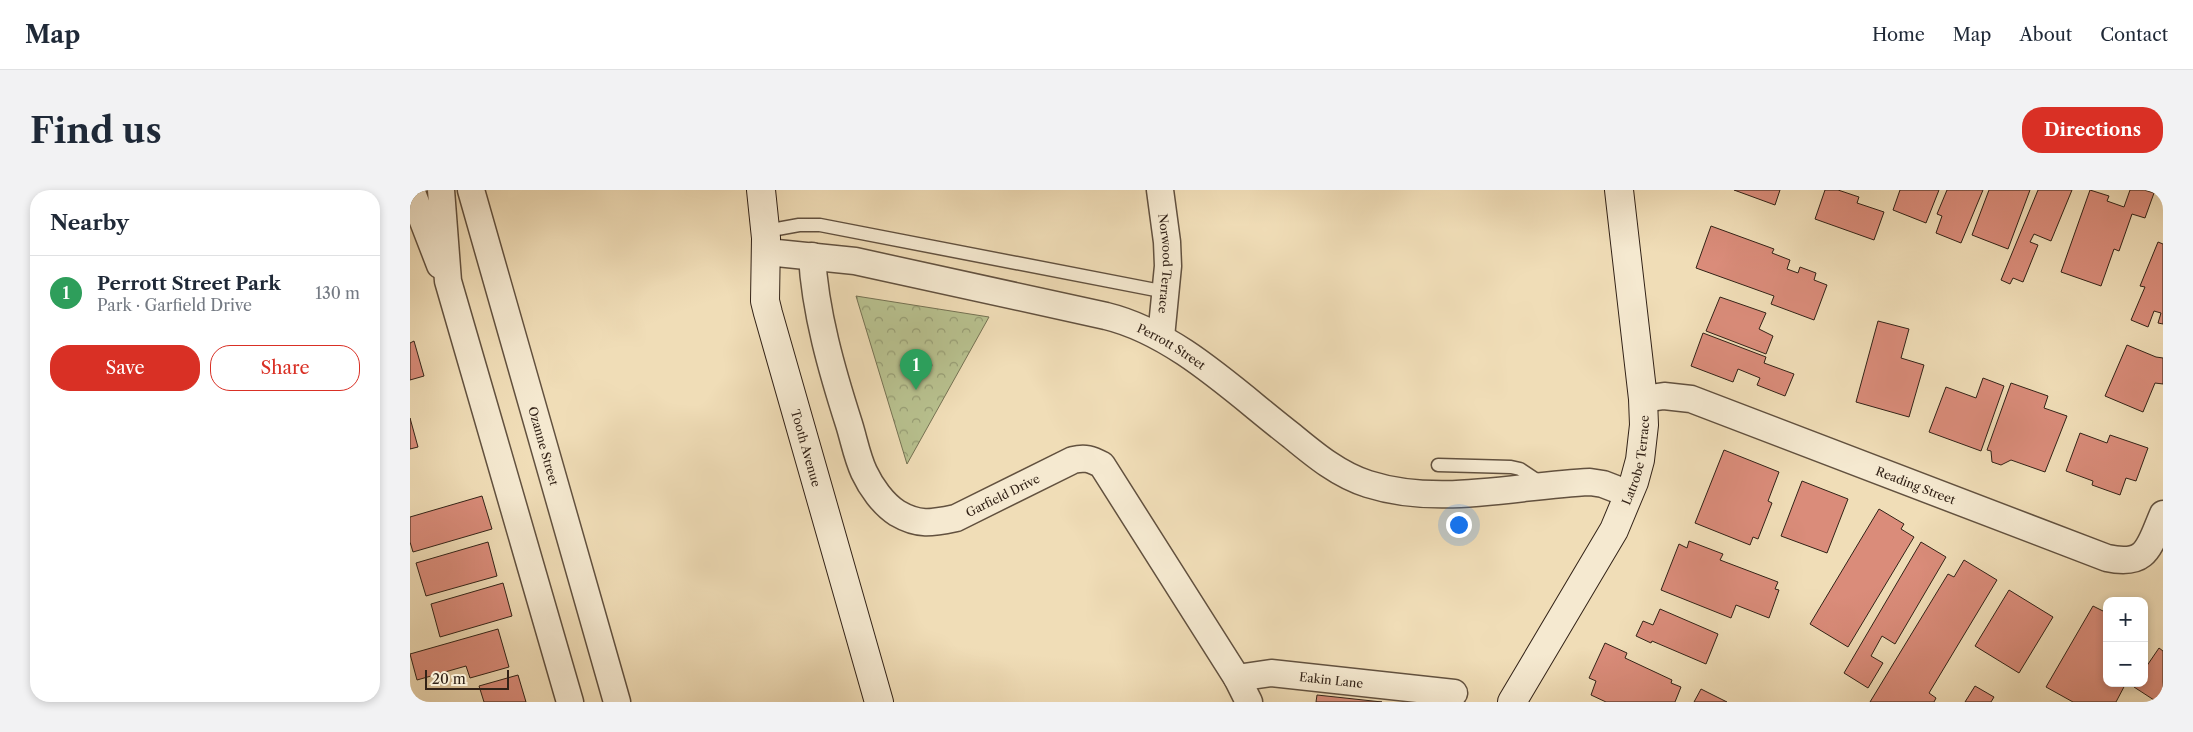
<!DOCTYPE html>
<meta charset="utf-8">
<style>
body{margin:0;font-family:"Libre Caslon Text",serif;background:#f2f2f3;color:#1f2937}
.controls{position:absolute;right:15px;bottom:15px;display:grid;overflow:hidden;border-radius:10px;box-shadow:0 2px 8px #0003}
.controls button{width:45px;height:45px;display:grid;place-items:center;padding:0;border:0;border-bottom:1px solid #e0e1e3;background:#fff;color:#1f2937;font:25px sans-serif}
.scale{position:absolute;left:15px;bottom:12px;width:84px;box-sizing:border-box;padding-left:5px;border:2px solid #322217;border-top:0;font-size:14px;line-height:18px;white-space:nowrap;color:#322217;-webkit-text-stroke:4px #f5e9d0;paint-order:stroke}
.you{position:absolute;left:1048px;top:334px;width:18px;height:18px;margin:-12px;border:4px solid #fff;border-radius:50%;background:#1a73e8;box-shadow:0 0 0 8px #1a73e833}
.badge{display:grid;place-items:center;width:32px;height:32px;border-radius:50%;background:#d93025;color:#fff;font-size:16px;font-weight:700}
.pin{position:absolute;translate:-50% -41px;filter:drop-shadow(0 1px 2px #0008)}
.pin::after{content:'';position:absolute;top:26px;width:18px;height:15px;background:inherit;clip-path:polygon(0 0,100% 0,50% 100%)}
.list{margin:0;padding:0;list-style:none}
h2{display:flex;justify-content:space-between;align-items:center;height:65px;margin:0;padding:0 20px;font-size:21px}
h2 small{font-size:16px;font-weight:400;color:#747a83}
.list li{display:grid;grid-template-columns:32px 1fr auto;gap:15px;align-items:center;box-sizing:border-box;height:75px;padding:0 20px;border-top:1px solid #e0e1e3}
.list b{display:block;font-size:19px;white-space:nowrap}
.list p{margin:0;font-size:16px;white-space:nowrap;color:#747a83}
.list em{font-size:16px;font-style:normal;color:#747a83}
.actions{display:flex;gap:10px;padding:15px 20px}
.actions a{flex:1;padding:11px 0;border:1px solid #d93025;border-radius:20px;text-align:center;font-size:18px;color:#d93025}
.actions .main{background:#d93025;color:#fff}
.map{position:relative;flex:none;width:1753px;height:512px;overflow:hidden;border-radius:20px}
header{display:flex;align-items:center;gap:30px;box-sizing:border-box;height:70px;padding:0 25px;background:#fff;border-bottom:1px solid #e0e1e3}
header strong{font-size:24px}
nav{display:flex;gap:28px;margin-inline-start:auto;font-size:18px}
.intro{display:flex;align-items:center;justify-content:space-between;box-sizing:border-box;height:120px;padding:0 30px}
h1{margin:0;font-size:35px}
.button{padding:12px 22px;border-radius:20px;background:#d93025;color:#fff;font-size:18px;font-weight:700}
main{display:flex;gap:30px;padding:0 30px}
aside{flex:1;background:#fff;border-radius:20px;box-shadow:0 2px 8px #0003}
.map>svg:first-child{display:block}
.park{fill:url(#park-crowns);stroke:#757253}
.building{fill:#da8c7a;stroke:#322217}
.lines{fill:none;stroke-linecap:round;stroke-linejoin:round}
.lane-casing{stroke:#62513f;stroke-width:15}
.street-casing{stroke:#62513f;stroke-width:29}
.secondary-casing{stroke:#322217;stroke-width:30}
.lane{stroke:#f5e9d0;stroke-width:12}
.street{stroke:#f5e9d0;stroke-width:26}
.secondary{stroke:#f5e9d0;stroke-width:28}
.labels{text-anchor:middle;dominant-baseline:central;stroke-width:4;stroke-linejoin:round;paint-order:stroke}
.street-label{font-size:12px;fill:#322217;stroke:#f5e9d0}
</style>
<header>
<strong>Map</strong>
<nav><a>Home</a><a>Map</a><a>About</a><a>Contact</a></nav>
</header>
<div class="intro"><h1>Find us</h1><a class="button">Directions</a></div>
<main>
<aside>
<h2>Nearby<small></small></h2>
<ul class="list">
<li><span class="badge" style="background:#2e9e5b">1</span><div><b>Perrott Street Park</b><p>Park · Garfield Drive</p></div><em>130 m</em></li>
</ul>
<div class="actions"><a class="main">Save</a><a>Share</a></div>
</aside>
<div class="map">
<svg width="1753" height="512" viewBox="0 0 1753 512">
<defs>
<pattern id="park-crowns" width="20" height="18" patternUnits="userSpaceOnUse" patternTransform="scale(1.25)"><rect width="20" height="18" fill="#b8c18f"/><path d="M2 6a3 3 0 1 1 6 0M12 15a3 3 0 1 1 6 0" fill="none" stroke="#969c74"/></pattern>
</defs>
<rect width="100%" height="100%" fill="#f0ddb7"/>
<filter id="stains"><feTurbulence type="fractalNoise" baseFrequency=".004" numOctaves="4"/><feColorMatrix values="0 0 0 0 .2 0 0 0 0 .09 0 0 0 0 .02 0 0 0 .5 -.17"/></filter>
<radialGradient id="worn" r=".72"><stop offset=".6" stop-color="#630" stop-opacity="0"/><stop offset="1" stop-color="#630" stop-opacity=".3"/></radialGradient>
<!-- park -->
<path class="park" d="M446,106L579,127L497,274Z"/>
<!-- building -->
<path class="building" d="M1324,0H1370L1365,15Z
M1415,0H1428L1449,7L1447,13L1474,22L1464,50L1405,29Z
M1490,0H1529L1516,33L1483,20Z
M1537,0H1573L1551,53L1526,43L1532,26L1527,24Z
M1579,0H1620L1598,59L1562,45Z
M1628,0H1662L1641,51L1624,44L1620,52L1628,55L1613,92L1603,88L1600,94L1591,90Z
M1680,0L1699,6L1697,11L1714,17L1720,0H1734L1744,3L1735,28L1722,24L1709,61L1704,59L1691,96L1651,82Z
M1301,36L1364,59L1362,63L1380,70L1377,79L1388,83L1390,77L1406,83L1404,90L1417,95L1404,130L1361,114L1364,106L1286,78Z
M1748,52L1753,54V134L1748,133L1751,123L1744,121L1738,137L1721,130L1735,97L1730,96Z
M1310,107L1356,123L1349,139L1363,146L1356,164L1296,141Z
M1468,131L1499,139L1491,168L1514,175L1499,227L1446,212Z
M1293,143L1356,167L1354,173L1384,184L1375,206L1347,195L1350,188L1328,179L1323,192L1281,176Z
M4,151L14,186L0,190V153Z
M1717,155L1746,167L1753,168V194L1745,193L1733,222L1695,206Z
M1573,188L1594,196L1571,261L1519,242L1536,197L1566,208Z
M1601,193L1638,206L1634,218L1657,226L1635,282L1601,270L1591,275L1582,272L1581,261L1577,260Z
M0,228L8,257L0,259Z
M1670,243L1697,253L1700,245L1738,258L1726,291L1716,288L1710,305L1682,295L1683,291L1656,281Z
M1314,260L1369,282L1358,311L1362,313L1348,349L1343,347L1340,355L1285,333Z
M1392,291L1438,309L1417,363L1371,346Z
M72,306L82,339L3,362L0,352V327Z
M1469,319L1494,334L1491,339L1504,347L1438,457L1400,434Z
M1279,351L1313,364L1310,370L1368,392L1365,399L1369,400L1359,428L1326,415L1321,428L1251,400L1269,354L1277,358Z
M78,352L87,386L16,406L6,373Z
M1511,352L1536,367L1485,454L1472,446L1461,466L1473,473L1458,498L1434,483Z
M1554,370L1587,390L1519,503L1526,508L1524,512H1460L1538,384L1544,387Z
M93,393L102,426L30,447L21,414Z
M1599,400L1643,427L1609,483L1565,456Z
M1683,416L1697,423V493H1716L1706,512H1663L1636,497Z
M1250,419L1308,444L1296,474L1242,451L1241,453L1226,446L1233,431L1243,435Z
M88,439L99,477L60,488L56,476L7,490L0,464Z
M1195,453L1217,463L1215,468L1262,490L1261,493L1271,497L1265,512H1196L1181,505L1186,491L1179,488Z
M1749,458L1753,461V512H1747L1724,497L1726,493H1734V480Z
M108,485L116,512H74L69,496Z
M1565,496L1584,507L1581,512H1555Z
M1291,499L1317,512H1284Z
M907,505L972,512H906Z"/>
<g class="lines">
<!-- lane casing -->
<g class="lane-casing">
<path id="lane" d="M356,41L389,35H410L756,102
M1028,275L1101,277L1110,279L1131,293"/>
</g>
<!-- street casing -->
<g class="street-casing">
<g id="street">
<path d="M1,0L30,75"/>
<path d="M31,0L38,91L160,512"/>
<path id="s1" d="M61,0L207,512"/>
<path id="s2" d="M750,0L757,52L758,76L751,147"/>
<path id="s3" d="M357,62L445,71L696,126C766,143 825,202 882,246C905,265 929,285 958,294C1030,317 1107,295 1180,292L1193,294L1219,304"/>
<path id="s4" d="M402,66C405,122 422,181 439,234C444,250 447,267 454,282C461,297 473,314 487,323C509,336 522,333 546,328L663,270C675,267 681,269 692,275L827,488L839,512"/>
<path id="s5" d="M1233,209L1254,206L1281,209L1697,368C1738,377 1739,356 1753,324"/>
<path id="s6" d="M827,488L861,483L1044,503"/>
</g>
</g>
<!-- secondary casing -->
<g class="secondary-casing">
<g id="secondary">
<path id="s7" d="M351,0L356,48L355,111L358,123L469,512"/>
<path id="s8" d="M1102,512L1204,340L1224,292L1230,270L1234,235L1233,209L1209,0"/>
</g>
</g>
<!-- lane -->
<use href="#lane" class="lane"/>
<!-- street -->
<use href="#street" class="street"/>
<!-- secondary -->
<use href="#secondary" class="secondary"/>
</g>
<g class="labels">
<!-- street labels -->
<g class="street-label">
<text stroke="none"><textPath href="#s2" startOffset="74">Norwood Terrace</textPath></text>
<text stroke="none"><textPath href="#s3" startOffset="418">Perrott Street</textPath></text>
<text stroke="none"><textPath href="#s1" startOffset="266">Ozanne Street</textPath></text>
<text stroke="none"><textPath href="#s7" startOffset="264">Tooth Avenue</textPath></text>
<text stroke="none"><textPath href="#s8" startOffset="274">Latrobe Terrace</textPath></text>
<text stroke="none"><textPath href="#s5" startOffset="289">Reading Street</textPath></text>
<text stroke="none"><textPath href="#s4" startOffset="389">Garfield Drive</textPath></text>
<text stroke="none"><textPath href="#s6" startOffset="95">Eakin Lane</textPath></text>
</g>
</g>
<rect width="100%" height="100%" filter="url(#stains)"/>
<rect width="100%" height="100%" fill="url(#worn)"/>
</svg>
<div class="controls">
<button>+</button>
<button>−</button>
</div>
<div class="scale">20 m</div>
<div class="you"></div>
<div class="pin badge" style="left:506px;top:200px;background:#2e9e5b">1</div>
</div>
</main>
